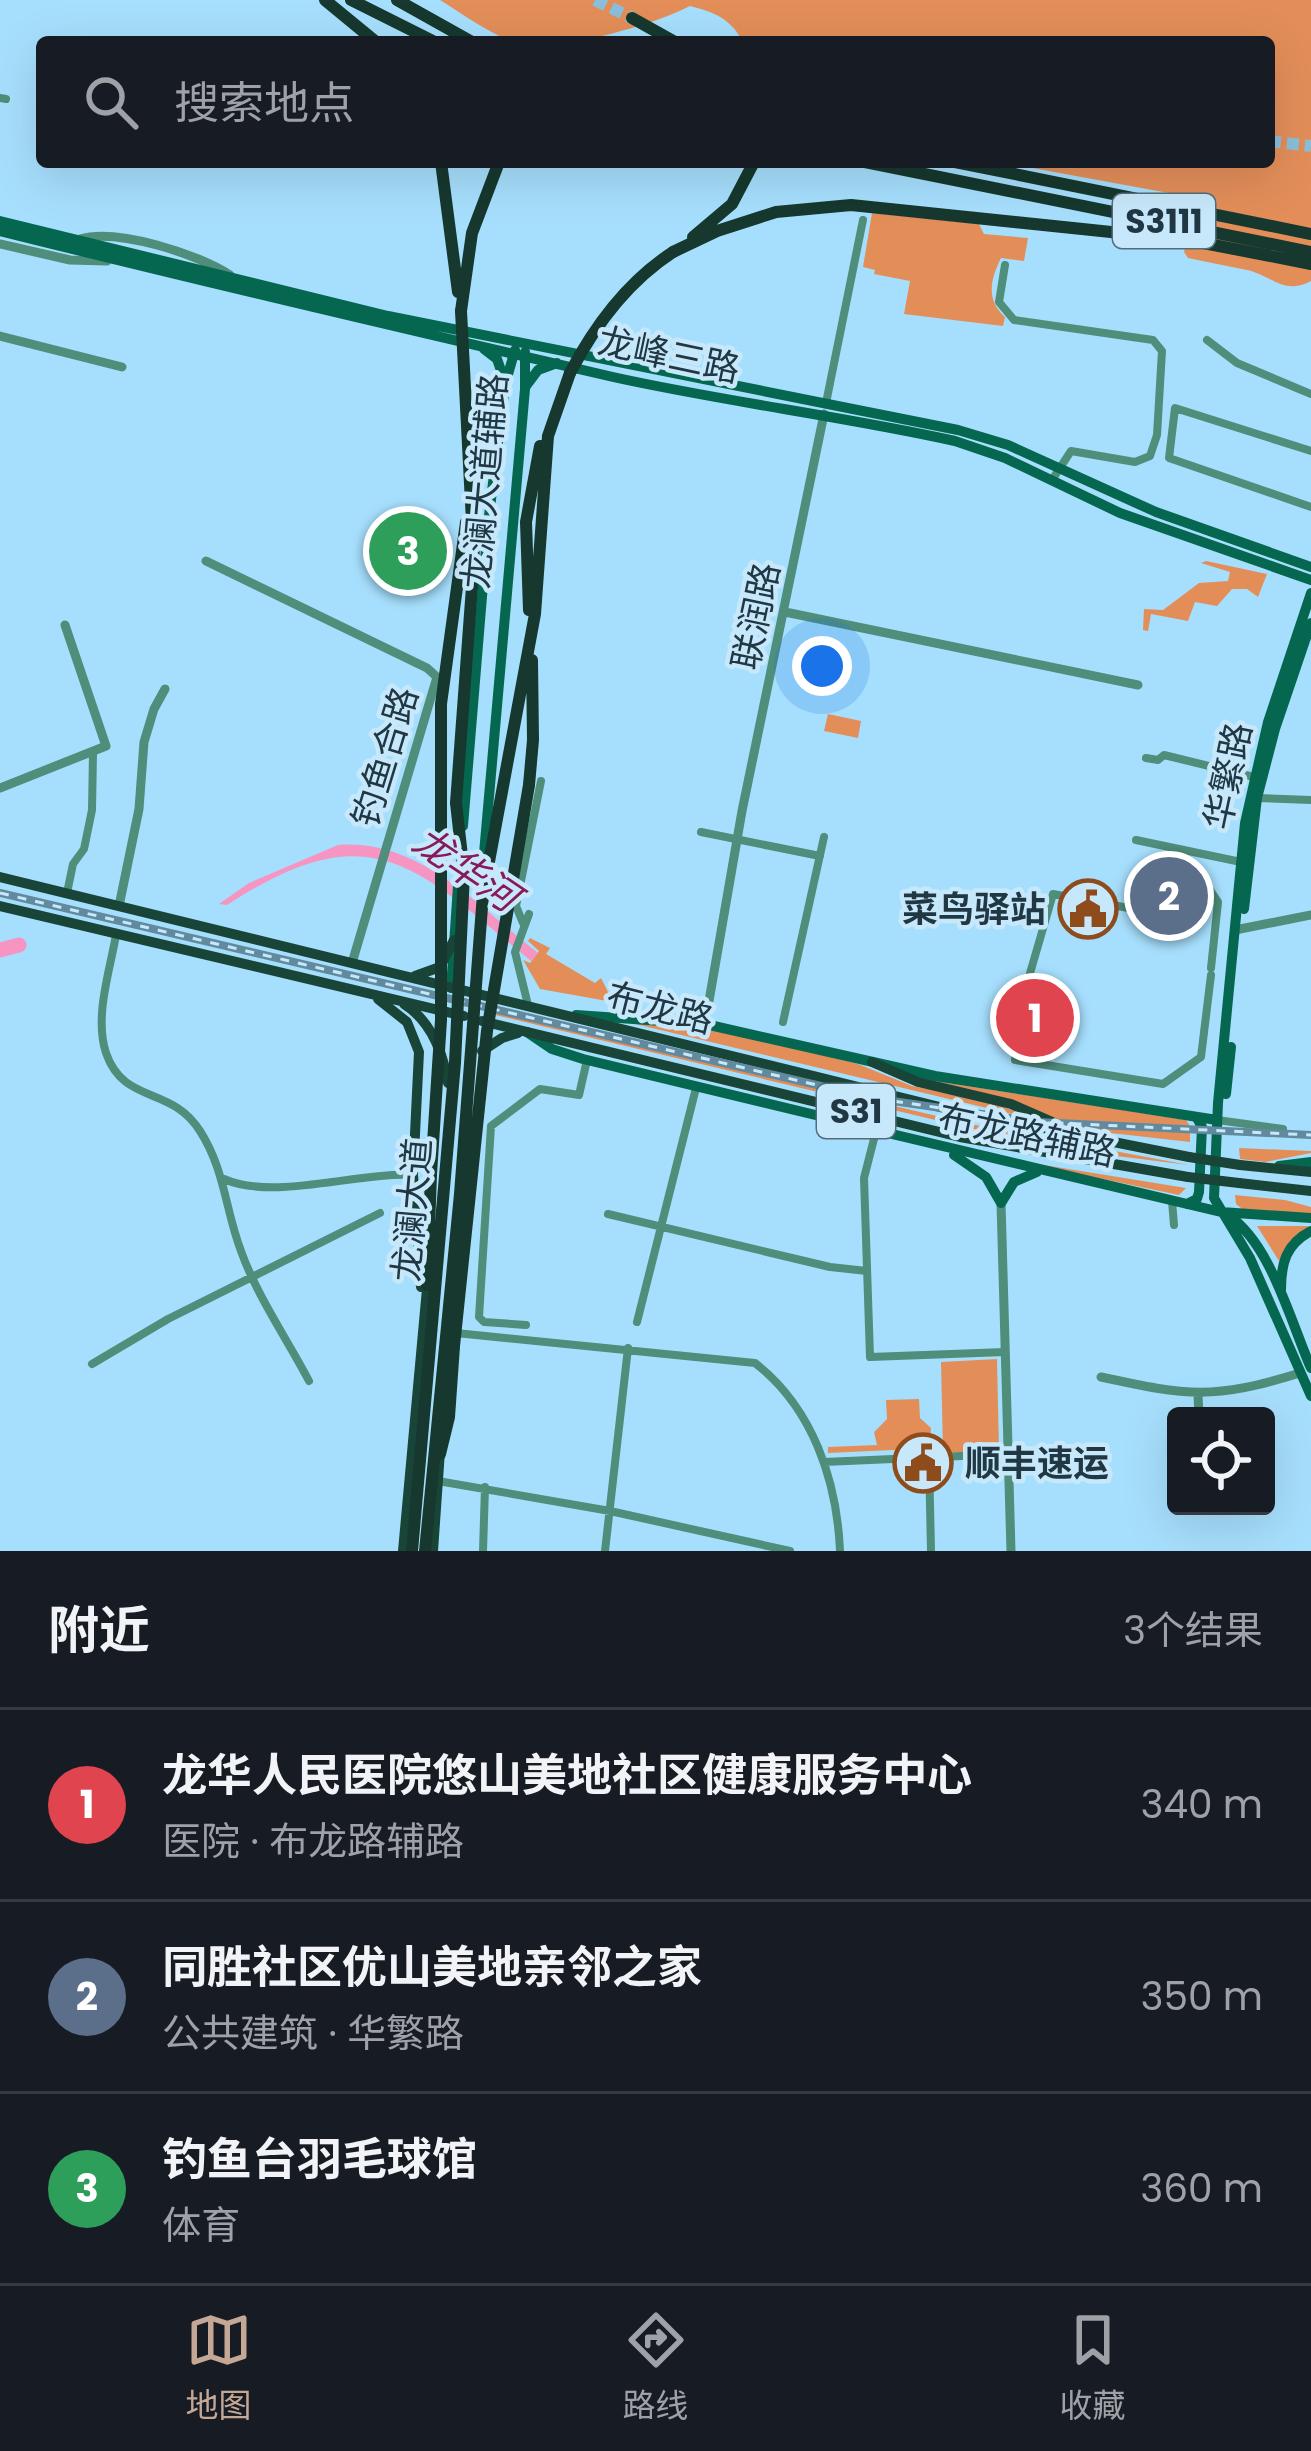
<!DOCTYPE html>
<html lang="zh">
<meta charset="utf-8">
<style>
body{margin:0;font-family:Poppins,"Noto Sans SC",sans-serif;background:#242831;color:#f1f3f6}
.controls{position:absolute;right:36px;bottom:36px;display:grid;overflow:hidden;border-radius:12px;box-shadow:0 12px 48px #0002}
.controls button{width:108px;height:108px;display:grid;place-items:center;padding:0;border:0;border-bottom:3px solid #363941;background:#171b24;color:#f1f3f6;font:60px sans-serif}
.you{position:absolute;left:822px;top:666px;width:42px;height:42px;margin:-30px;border:9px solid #fff;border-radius:50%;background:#1a73e8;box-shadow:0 0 0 18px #1a73e833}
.badge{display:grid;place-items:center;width:78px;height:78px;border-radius:50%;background:#c4a794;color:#fff;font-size:39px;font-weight:700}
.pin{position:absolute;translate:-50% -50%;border:6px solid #fff;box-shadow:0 3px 12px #0006}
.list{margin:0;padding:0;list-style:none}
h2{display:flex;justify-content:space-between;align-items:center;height:156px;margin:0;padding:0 48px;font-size:51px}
h2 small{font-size:39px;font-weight:400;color:#9ea1a6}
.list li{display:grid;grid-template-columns:78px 1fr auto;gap:36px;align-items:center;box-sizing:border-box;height:192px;padding:0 48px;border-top:3px solid #363941}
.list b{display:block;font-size:45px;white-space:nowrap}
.list p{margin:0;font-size:39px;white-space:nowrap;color:#9ea1a6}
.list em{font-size:39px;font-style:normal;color:#9ea1a6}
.icon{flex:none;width:66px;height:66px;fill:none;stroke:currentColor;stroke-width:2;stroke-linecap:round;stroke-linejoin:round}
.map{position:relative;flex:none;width:1311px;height:1551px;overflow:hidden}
.search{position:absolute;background:#171b24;box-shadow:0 12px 48px #0002;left:36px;right:36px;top:36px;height:132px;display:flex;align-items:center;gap:30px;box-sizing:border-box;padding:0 42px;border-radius:12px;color:#9ea1a6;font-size:45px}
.sheet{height:732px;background:#171b24}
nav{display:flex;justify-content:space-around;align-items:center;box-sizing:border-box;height:168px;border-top:3px solid #363941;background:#171b24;font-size:33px;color:#9ea1a6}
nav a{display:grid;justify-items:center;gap:6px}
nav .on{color:#c4a794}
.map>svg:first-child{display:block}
.green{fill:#e38e59}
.water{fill:#f795c2}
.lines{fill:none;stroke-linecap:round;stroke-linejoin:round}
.river{stroke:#f795c2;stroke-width:15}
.trunk-tunnel{stroke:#8bbed8;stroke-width:12;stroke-dasharray:12 6;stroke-linecap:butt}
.minor{stroke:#4f8e7a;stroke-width:8}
.tertiary{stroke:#4f8e7a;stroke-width:9}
.secondary{stroke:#066751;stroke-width:10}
.primary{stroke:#184538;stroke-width:10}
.trunk{stroke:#16382e;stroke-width:12}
.rail-casing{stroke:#628a9e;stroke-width:8}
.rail{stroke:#c7e8fa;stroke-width:3;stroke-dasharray:9;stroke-linecap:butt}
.primary-bridge{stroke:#184538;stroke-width:10}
.trunk-bridge{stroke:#16382e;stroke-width:12}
.labels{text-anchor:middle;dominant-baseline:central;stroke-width:9;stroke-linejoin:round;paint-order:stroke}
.shield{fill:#c7e8fa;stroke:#536d7b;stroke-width:3}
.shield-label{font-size:33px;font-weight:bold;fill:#213844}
.street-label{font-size:36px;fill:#213844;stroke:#c7e8fa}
.poi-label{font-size:36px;font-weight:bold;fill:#213844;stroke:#c7e8fa;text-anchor:end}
.water-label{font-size:39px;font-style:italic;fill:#871b58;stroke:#c7e8fa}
</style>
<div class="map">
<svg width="1311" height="1551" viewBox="0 0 1311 1551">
<rect width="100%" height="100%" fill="#a6dffd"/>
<!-- green -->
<path class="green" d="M440,0H1311V281C1284,296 1271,275 1247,270C1227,266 1207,262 1188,258L1184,252L1196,198L999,162H1269V42H743C730,18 716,13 690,6C651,26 546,57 506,39C483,29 461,13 440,0Z
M872,213L979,224L984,234L1028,238L1024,261L1001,258C990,280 986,300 1005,317L1003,326L904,314L910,281L874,274L875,270L863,267Z
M1206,561L1267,574L1258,597L1247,589H1232L1217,606L1195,602L1188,621L1151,614L1148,631L1143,630L1144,609L1163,610L1199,583L1228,581L1230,572L1201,563Z
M828,714L861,721L858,738L824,731Z
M530,938L550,948L546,954L595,983L601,978L613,1002L540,989L523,960L530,963L539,951L528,941Z
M493,1010L970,1124L1189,1165L1100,1154L969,1128L491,1014Z
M627,1022L723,1032L776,1043L858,1064L912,1086L990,1102L1049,1123Z
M922,1079L1186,1120L1190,1126V1142L1093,1131Z
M1239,1148L1311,1151V1153L1265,1162L1240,1159Z
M1013,1160L1186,1188L1179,1195Z
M1235,1195L1285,1200L1311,1207V1215L1246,1212L1236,1204Z
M1257,1226H1307L1309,1228L1290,1241L1279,1261Z
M997,1359L999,1451L943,1453L941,1362Z
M919,1399L920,1418L931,1428L930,1443H935L936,1448L828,1453V1447L877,1445L874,1432L887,1419L886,1400Z"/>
<!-- water -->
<path class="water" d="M338,845C419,838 479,907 538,953L531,961C416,867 372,810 227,905L219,904L249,883Z"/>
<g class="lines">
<!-- river -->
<path class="river" d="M0,950L19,945"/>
<!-- trunk-tunnel -->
<path class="trunk-tunnel" d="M595,0L632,18
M1269,141L1311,146"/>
<!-- minor -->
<path class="minor" d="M0,98L6,99
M1005,265L999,302L1014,320L1153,340L1162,351L1157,435L1150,456L1135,462L1071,451L1052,480
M1207,340L1237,363L1311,394
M826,403L863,220
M1311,451L1175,408L1169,458L1311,507
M1146,758L1158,760L1164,755L1254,777
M1257,798L1311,800
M701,832L820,856
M1136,840L1241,862
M67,893L73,864L84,849L92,810L93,753
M523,923L516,906L541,781
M116,935C110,970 94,1017 106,1053C124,1105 171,1085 200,1131C225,1170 225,1209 241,1251C257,1296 287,1339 309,1381
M1211,975L1201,1057L1163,1084L1015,1060L1024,994L1053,894L1150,912L1157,909L1161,892L1167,886L1210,890L1218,902L1211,968
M528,1005L515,952L529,914
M783,1022L824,837
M1217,1120L1283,1129
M876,1131L864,1178L870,1357L1005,1352
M224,1179C274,1201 356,1172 413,1175
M1172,1201L1174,1225
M608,1214L830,1267L867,1271
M637,1322L696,1088
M526,1325L484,1322L479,1317L491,1126L540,1089L579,1095L587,1060
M456,1333L755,1363C813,1408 837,1481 840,1551
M92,1364L168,1319L380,1213
M929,1458L931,1551
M824,1462L1008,1454
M438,1481L610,1511L790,1551
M483,1551L485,1487
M605,1551L628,1348"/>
<!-- tertiary -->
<path class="tertiary" d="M80,239C117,228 198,254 230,275
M0,244L70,260L107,261
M0,336L122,367
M206,561L427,668L437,677L352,963
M785,612L1138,685
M0,788L106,746L65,625
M119,906L139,809L144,742L154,709L165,689
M1235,930L1311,915
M705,1024L742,811L824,414
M1001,1203L1011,1551
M1101,1377C1189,1396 1212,1400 1300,1373
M1198,1395L1199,1416"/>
<!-- secondary -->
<path class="secondary" d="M0,221L388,316L958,430L1008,445L1156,512L1311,567
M0,231C204,282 409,330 613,377C726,402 842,416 955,441L1005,458L1120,513L1311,580
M484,349L497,359L505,382
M526,386L538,370L557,363
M1311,593L1268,722L1245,823L1218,1103L1214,1198L1250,1258L1311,1396
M463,826L488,524L505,385L515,350
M482,876L525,389V352
M1244,909L1257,798L1275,729L1311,623
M451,988L458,886
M576,1015L705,1024L935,1076L1217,1120
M527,1032L552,1049L583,1059L857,1125
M1226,1094L1231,1047
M875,1130L1221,1212L1311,1218
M954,1155L986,1177L1001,1203
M1279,1166L1311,1162
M1001,1203L1014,1182L1037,1172
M1187,1204L1197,1199L1199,1192L1202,1127L1197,1118
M1229,1216C1271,1244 1291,1323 1311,1368
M1281,1290C1281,1263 1286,1244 1311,1231"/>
<!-- primary -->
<path class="primary" d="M0,877L948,1109L1189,1157
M0,906L464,1016
M415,976L440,967L454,940
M378,999L407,1022L419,1052L413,1175L421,1287
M404,1004C431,1021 443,1053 448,1083
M482,1021L960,1137L1188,1177
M482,1051L502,1038L518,1033
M872,1062L918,1082L1011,1104L1073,1131
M832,1111L880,1132
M1240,1165L1311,1172
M1239,1183L1311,1191
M403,1551L428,1278
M433,1551L440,1451"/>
<!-- trunk -->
<path class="trunk" d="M325,0L376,42
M351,0L435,42
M397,0L472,42
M632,18L675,42
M441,162L458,292
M865,162L1311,252
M955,162L1311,234
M693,237L732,204L754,162
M673,252L717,231L776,212L851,205L1188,240L1311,264
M461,311L472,233L499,162
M529,610L526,522L540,446
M529,785L533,740L532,660
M483,894L535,614L548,436L570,373
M427,1285L431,1174
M440,1454L449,1417L454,1346"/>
<!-- rail casing -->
<g class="rail-casing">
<path id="rail" d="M0,893L872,1098L1037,1122L1311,1135"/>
</g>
<!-- rail -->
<use href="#rail" class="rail"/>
<!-- primary-bridge -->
<path class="primary-bridge" d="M1189,1157L1240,1165
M1188,1177L1239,1183"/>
<!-- trunk-bridge -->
<path class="trunk-bridge" d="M570,373C595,325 627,282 673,252
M431,1174L441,1020V704L466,522
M454,1346L487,1031L529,785
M412,1551L455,1063L464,874L456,803L474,560L461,311
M425,1551L460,1194L483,894"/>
</g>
<!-- icons -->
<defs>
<g id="civic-ring" transform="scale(3)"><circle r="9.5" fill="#c7e8fa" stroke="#8e4b1c" stroke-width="1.5"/><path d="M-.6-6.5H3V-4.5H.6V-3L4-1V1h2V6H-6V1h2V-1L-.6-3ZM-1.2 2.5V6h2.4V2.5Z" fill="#8e4b1c"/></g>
</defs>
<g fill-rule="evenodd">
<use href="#civic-ring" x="1088" y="909"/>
<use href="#civic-ring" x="923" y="1463"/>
</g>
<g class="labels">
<!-- shield labels -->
<g class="shield">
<rect x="1113" y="194" width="102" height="54" rx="9"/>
<rect x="817" y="1084" width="78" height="54" rx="9"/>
</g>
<g class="shield-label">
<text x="1164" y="221">S3111</text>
<text x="856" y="1111">S31</text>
</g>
<!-- street labels -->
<g class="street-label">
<text transform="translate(669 355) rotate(12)">龙峰三路</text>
<text transform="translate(485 481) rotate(-85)">龙澜大道辅路</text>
<text transform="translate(756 616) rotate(-78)">联润路</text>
<text transform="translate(385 757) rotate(-73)">钓鱼合路</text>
<text transform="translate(1228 776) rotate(-78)">华繁路</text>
<text transform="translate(660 1008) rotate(14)">布龙路</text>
<text transform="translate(1027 1135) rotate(12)">布龙路辅路</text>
<text transform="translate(412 1210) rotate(-85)">龙澜大道</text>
</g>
<!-- poi labels -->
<g class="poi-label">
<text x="1046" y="909">菜鸟驿站</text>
<text x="965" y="1463" text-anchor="start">顺丰速运</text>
</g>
<!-- water labels -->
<g class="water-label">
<text transform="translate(466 869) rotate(34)">龙华河</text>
</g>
</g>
</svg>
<div class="controls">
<button><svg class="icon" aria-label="locate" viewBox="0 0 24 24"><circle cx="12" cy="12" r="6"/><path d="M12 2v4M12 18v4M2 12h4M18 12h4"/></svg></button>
</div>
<div class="you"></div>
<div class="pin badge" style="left:1035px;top:1018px;background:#e0444e">1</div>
<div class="pin badge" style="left:1169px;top:896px;background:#5c6f8a">2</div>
<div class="pin badge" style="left:408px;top:551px;background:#2e9e5b">3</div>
<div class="search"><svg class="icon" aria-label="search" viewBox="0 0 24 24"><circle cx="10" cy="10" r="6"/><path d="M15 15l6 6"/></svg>搜索地点</div>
</div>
<section class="sheet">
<h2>附近<small>3个结果</small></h2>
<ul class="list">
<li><span class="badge" style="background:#e0444e">1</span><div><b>龙华人民医院悠山美地社区健康服务中心</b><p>医院 · 布龙路辅路</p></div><em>340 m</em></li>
<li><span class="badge" style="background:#5c6f8a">2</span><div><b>同胜社区优山美地亲邻之家</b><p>公共建筑 · 华繁路</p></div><em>350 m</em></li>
<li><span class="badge" style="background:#2e9e5b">3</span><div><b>钓鱼台羽毛球馆</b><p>体育</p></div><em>360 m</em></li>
</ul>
</section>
<nav>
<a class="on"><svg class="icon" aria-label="map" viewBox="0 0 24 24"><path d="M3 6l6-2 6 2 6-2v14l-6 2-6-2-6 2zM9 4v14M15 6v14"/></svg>地图</a>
<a><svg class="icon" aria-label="directions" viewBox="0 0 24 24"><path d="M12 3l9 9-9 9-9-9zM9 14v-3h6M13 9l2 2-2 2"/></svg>路线</a>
<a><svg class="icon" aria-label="saved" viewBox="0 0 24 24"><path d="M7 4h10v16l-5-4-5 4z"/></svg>收藏</a>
</nav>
